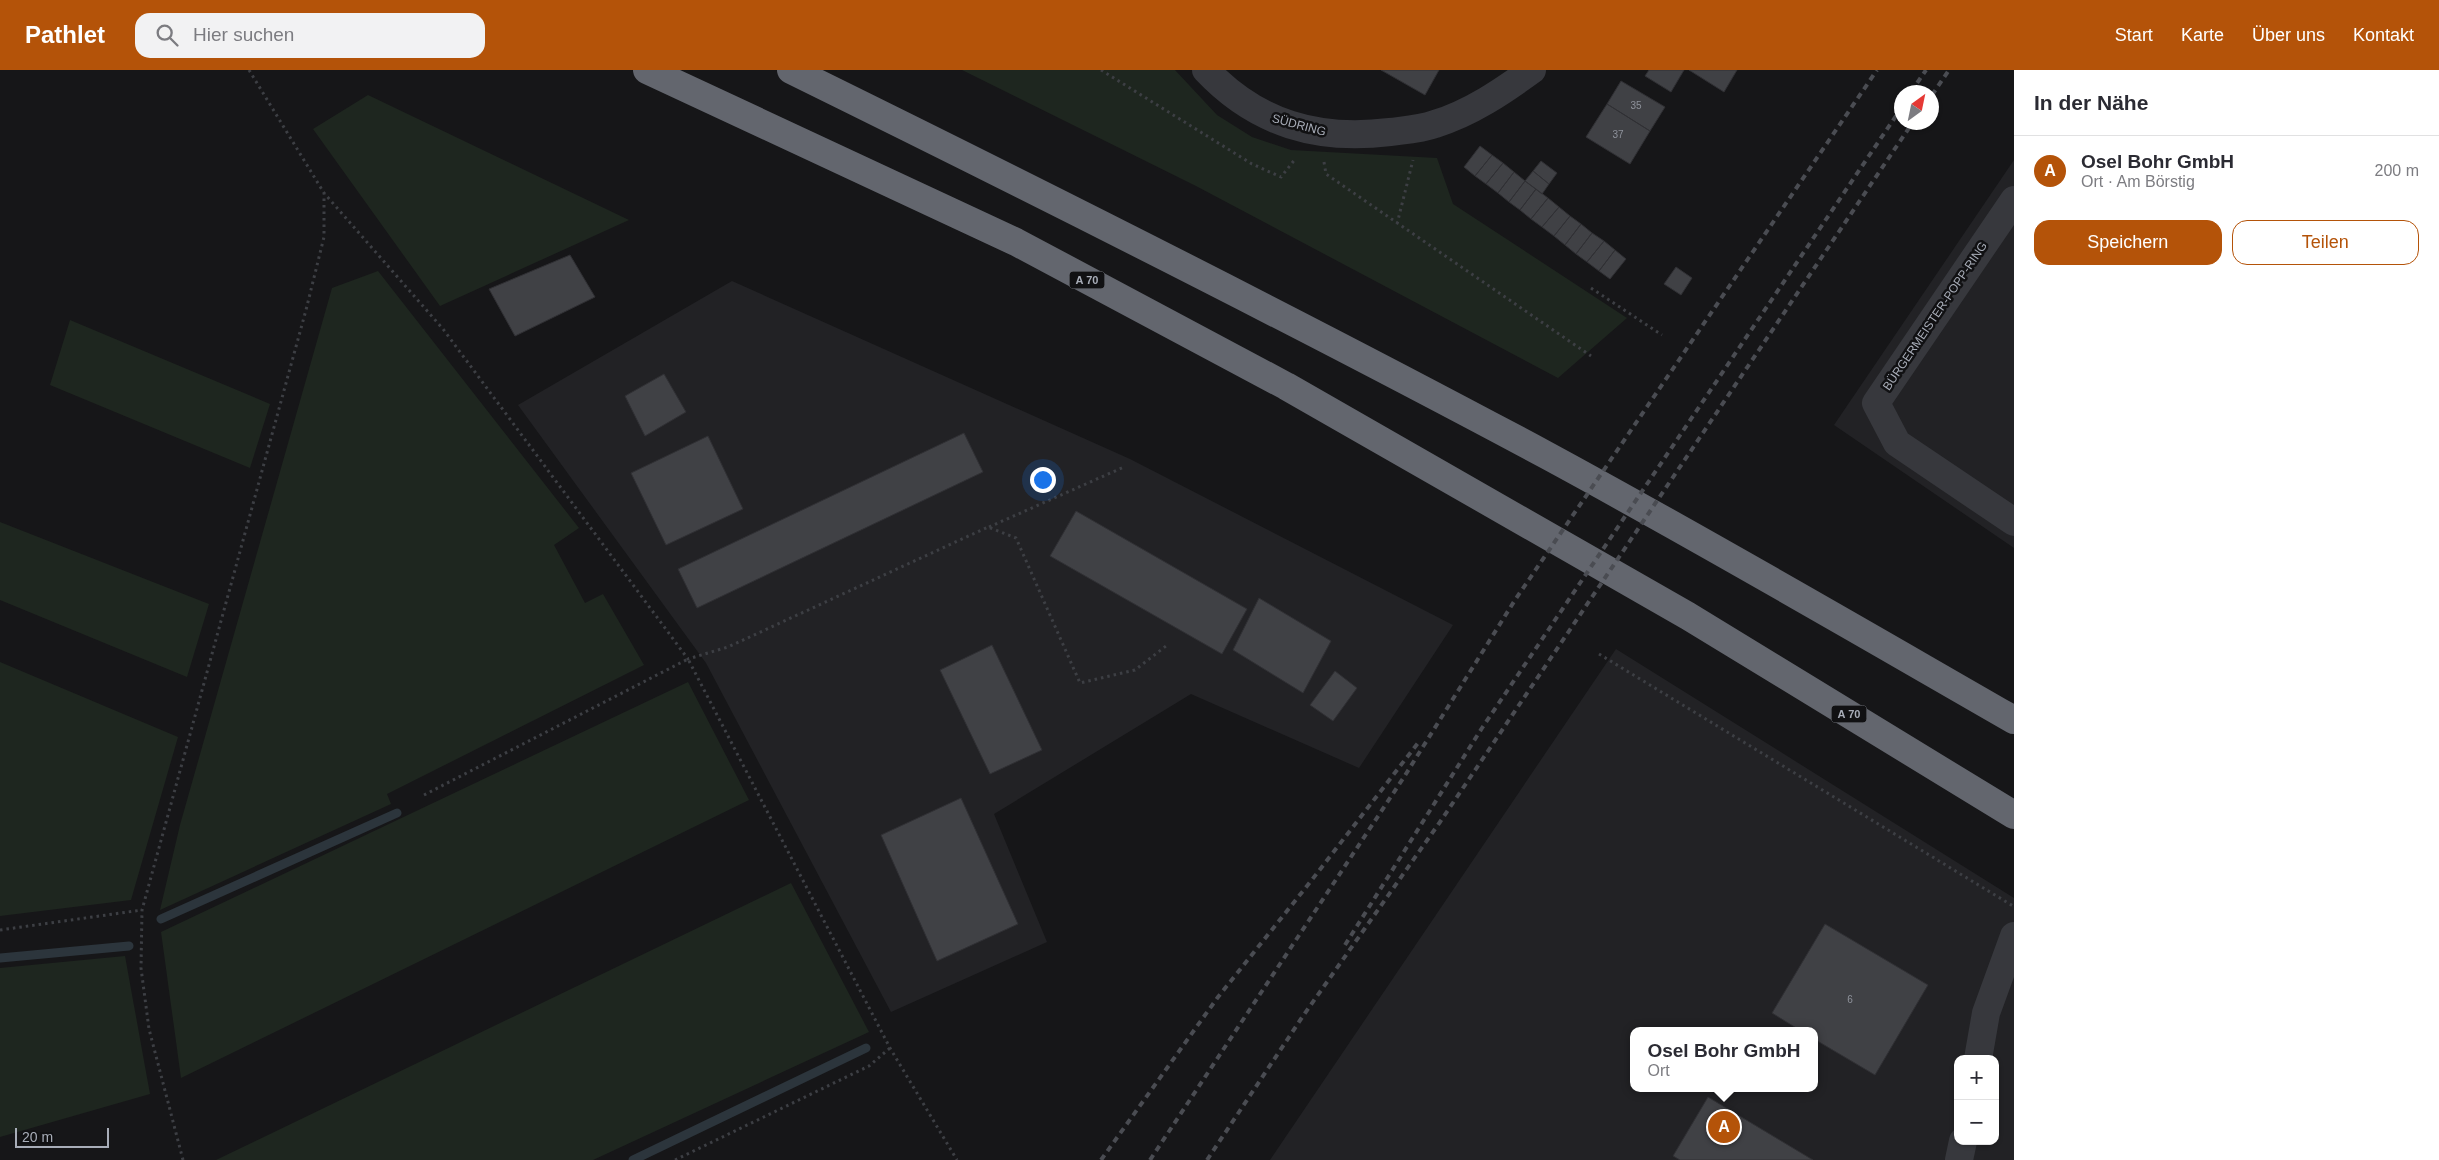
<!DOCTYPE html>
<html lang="de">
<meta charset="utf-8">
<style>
body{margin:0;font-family:Arial,sans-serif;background:#f2f2f3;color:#2b2b33}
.controls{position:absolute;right:15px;bottom:15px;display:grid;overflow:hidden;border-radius:10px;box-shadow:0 1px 4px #0004}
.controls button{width:45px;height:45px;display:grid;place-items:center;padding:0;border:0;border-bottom:1px solid #e1e1e2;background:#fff;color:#2b2b33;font:25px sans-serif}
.compass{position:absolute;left:1894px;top:15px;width:45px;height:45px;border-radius:50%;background:#fff;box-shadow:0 1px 4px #0004;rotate:33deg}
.scale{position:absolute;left:15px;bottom:12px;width:94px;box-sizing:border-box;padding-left:5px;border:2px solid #a8adb8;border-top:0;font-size:14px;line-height:18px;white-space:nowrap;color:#a8adb8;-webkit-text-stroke:4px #111113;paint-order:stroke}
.you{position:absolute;left:1042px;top:409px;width:18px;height:18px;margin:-12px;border:4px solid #fff;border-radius:50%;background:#1a73e8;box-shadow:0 0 0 8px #1a73e833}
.badge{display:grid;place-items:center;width:32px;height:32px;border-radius:50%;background:#b45309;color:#fff;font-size:16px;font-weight:700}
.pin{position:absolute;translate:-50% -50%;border:2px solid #fff;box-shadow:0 1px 5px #0006}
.popup{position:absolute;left:1630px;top:957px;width:188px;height:65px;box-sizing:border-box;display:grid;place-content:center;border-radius:10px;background:#fff;filter:drop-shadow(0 1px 4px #0005);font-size:16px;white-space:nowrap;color:#7c7c81}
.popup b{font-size:19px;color:#2b2b33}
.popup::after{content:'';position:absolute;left:50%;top:100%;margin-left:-10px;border:10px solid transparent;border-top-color:#fff}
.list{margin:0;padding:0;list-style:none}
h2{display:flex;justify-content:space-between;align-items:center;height:65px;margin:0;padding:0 20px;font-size:21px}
h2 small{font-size:16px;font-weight:400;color:#7c7c81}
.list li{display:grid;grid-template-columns:32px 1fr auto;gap:15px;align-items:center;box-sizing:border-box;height:70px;padding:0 20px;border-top:1px solid #e1e1e2}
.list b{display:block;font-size:19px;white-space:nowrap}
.list p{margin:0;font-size:16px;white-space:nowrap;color:#7c7c81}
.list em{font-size:16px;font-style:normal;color:#7c7c81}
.actions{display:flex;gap:10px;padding:15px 20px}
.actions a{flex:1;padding:11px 0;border:1px solid #b45309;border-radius:15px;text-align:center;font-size:18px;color:#b45309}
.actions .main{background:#b45309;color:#fff}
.icon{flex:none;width:28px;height:28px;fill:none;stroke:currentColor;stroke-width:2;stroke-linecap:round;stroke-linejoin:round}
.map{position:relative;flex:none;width:2014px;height:1090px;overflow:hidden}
header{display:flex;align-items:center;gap:30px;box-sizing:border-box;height:70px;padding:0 25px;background:#b45309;color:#fff}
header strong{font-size:24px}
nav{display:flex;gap:28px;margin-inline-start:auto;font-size:18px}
.search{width:350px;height:45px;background:#f2f2f3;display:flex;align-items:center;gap:12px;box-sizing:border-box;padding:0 18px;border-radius:15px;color:#7c7c81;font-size:19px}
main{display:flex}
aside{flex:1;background:#fff}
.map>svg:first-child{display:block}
.built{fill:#222225;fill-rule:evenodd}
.green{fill:#1e261f}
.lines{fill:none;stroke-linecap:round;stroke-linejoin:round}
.stream{stroke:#2c353c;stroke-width:9}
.building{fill:#404145;stroke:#303034}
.path{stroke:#3d3f44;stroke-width:3;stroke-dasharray:2.5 4;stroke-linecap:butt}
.minor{stroke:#37383d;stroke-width:28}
.highway{stroke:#63666e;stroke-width:28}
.rail{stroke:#4a4c52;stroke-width:4;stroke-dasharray:6 5;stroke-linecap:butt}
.labels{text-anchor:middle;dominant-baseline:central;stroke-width:5;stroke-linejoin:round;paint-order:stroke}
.number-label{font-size:10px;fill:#8e929b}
.shield{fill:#111113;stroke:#7b7e86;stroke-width:1}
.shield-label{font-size:11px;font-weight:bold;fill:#a8adb8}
.street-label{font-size:12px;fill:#a8adb8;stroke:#111113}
</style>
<header>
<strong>Pathlet</strong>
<div class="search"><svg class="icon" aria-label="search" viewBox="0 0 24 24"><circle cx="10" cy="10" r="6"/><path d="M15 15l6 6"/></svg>Hier suchen</div>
<nav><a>Start</a><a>Karte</a><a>Über uns</a><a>Kontakt</a></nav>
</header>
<main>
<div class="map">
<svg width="2014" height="1090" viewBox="0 0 2014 1090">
<rect width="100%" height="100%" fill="#161618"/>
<!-- built -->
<path class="built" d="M2014,90V478L1834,355Z
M732,211L1130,389L1453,555L1359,698L1191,624L994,744L1047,872L891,942L706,593L518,335Z
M1616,579L2014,828V1090H1270ZM1634,961H1814V1018H1634ZM1958,989H1995V1071H1958Z"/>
<!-- green -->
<path class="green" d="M962,0H1175L1217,45L1252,67L1291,80L1437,88L1453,134L1627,248L1558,308L1196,116Z
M368,25L629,150L440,236L313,59Z
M378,201L579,458L554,475L585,533L603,524L644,595L387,724L391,734L160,840L180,755L332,218Z
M70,250L270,334L250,398L50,315Z
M0,452L209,534L187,607L0,530Z
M0,592L178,667L131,830L0,846Z
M688,612L749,730L181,1008L161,862Z
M791,813L869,962L593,1090H216Z
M125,886L150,1024L0,1067V898Z"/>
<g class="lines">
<!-- stream -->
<path class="stream" d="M161,849L397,743
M0,888L129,876
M633,1090L866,978"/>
</g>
<!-- building -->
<path class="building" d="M1381,0H1439L1425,25Z
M1649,0H1684L1671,22L1645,6Z
M1689,0H1737L1724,22Z
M1621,11L1665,37L1650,61L1607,34Z
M1607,34L1650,61L1630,94L1586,67Z
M1480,76L1492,85L1475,106L1464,97Z
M1492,85L1503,93L1486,114L1475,106Z
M1541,91L1557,103L1549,114L1533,101Z
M1503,93L1514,102L1498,123L1486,114Z
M1533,101L1549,114L1542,124L1525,111Z
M1514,102L1525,111L1509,132L1498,123Z
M1525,111L1536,119L1520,140L1509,132Z
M1536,119L1548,128L1531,149L1520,140Z
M1548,128L1559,137L1542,157L1531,149Z
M1559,137L1570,146L1554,166L1542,157Z
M1570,146L1581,154L1565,175L1554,166Z
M1581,154L1592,163L1576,184L1565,175Z
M1592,163L1604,171L1587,192L1576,184Z
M1604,171L1615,180L1599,201L1587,192Z
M1615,180L1626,189L1610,209L1599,201Z
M570,185L595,227L515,266L489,219Z
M1676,197L1692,208L1681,225L1664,214Z
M664,304L686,342L645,366L625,326Z
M964,363L983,402L697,538L678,499Z
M708,366L743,439L666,475L631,403Z
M1076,441L1247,539L1222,584L1050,486Z
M1259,528L1331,571L1303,623L1233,580Z
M992,575L1042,680L990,704L940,600Z
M1335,601L1357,618L1333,651L1310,635Z
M961,728L1018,854L937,891L881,765Z
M1825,854L1928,915L1875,1005L1814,969V961H1801L1772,943Z
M1708,1027L1813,1090H1680L1673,1086Z"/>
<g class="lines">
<!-- path -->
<path class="path" d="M249,0L324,123L443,259L688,589L728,577L988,457L1016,468L1080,613L1135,600L1166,576
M1101,0L1252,94L1281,107L1296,88
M1324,92L1326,104L1591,286
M1397,154L1413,90
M1591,218L1662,265
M989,457L1124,397
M1599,584L2013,836
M424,725L688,589L890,978L957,1090
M0,860L142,840
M183,1090L149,959L141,898L142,840L306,240L324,167V123
M675,1090L869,996L890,978"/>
<!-- minor -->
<path class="minor" d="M1206,0C1257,54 1318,71 1390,62C1405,60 1421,59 1435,54C1471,43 1503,21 1532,0
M2014,130L1876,333L1897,373L2014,452
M1978,989L1986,943L2014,866
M1959,1090L1963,1071"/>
<!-- highway -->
<path class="highway" d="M647,0L1016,172L1286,316L1688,546L2014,745
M791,0C1045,125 1298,252 1548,386C1705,471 1859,561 2014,650"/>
<!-- rail -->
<path class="rail" d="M1911,22L1926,0
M1932,25L1949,0
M1345,875L1482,658L1902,37
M1101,1090L1218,927L1311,811L1418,673
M1150,1090L1404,707L1515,530L1877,0
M1207,1090L1303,946L1440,752L1913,52"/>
</g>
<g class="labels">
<!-- number labels -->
<g class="number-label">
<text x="1636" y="35">35</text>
<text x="1618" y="64">37</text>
<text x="1850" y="929">6</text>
</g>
<!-- shield labels -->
<g class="shield">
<rect x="1069.5" y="201.5" width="35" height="17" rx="4"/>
<rect x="1831.5" y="635.5" width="35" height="17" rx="4"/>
</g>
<g class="shield-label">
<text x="1087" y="210">A 70</text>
<text x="1849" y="644">A 70</text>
</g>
<!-- street labels -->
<g class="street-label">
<text transform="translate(1299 55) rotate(15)">SÜDRING</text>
<text transform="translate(1935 246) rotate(-56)">BÜRGERMEISTER-POPP-RING</text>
</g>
</g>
</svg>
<div class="controls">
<button>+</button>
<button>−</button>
</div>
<svg class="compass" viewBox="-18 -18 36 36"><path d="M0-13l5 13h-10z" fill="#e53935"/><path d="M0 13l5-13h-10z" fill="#7c7c81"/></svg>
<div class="scale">20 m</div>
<div class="you"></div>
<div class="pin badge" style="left:1724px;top:1057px">A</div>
<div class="popup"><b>Osel Bohr GmbH</b>Ort</div>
</div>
<aside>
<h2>In der Nähe<small></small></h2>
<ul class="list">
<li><span class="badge">A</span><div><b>Osel Bohr GmbH</b><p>Ort · Am Börstig</p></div><em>200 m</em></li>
</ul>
<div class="actions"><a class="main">Speichern</a><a>Teilen</a></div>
</aside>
</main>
